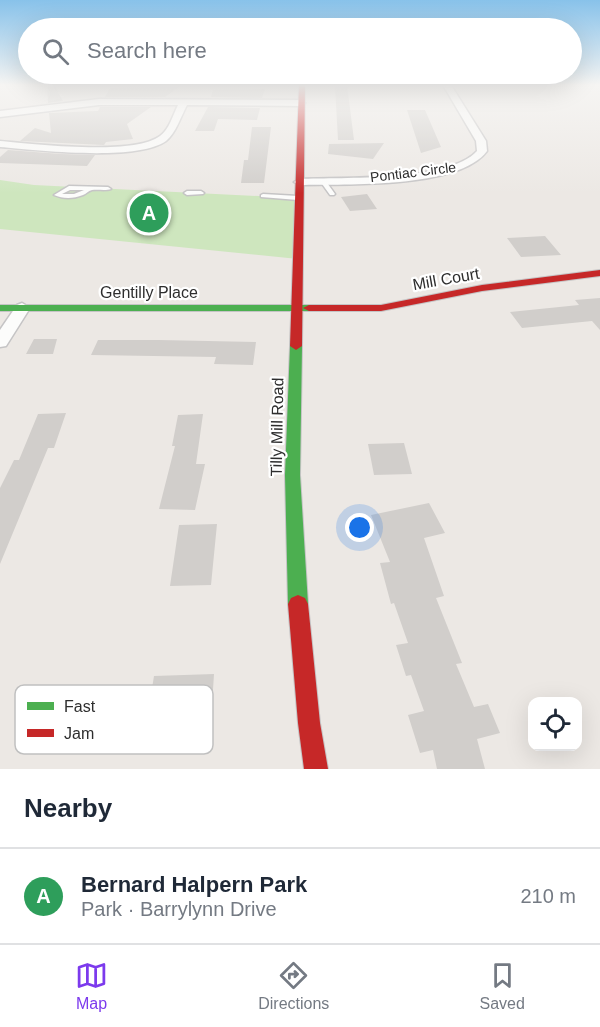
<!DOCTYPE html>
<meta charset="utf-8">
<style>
body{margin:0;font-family:Arial,sans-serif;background:#f6f6f7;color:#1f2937}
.controls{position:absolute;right:18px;bottom:18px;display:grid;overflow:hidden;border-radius:12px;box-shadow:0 6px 24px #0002}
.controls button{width:54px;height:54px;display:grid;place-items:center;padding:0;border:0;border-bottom:2px solid #e0e1e3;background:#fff;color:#1f2937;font:30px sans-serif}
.you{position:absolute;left:360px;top:528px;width:21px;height:21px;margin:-15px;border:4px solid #fff;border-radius:50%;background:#1a73e8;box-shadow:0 0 0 9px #1a73e833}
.badge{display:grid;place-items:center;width:39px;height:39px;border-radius:50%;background:#7c3aed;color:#fff;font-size:20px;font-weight:700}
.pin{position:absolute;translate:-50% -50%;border:3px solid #fff;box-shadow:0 2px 6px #0006}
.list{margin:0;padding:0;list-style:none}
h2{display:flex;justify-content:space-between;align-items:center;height:78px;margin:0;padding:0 24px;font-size:26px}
h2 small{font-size:20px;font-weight:400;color:#747a83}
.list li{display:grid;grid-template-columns:39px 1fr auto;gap:18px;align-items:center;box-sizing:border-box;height:96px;padding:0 24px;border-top:2px solid #e0e1e3}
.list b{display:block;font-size:22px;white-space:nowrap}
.list p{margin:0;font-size:20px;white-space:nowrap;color:#747a83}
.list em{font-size:20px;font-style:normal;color:#747a83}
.icon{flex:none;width:33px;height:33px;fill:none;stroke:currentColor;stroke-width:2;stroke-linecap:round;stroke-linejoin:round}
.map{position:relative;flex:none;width:600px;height:769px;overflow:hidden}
.search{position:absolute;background:#fff;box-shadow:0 6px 24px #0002;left:18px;right:18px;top:18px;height:66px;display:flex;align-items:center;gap:15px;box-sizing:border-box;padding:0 21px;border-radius:33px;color:#747a83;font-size:22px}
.sheet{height:174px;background:#fff}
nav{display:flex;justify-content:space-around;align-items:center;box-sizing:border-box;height:84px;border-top:2px solid #e0e1e3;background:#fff;font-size:16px;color:#747a83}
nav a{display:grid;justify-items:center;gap:3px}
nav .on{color:#7c3aed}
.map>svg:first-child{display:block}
.green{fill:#cee6be}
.building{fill:#d1cecb}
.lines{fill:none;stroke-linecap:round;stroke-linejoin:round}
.lane-casing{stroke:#c5c4c5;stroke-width:3}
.street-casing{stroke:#c5c4c5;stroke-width:3}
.fast-casing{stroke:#c5c4c5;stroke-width:2}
.jam-casing{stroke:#c5c4c5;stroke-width:2}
.lane{fill:#fcfcfb;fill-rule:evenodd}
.street{fill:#fcfcfb;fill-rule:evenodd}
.fast{fill:#4caf50;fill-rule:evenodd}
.jam{fill:#c62828;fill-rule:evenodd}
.labels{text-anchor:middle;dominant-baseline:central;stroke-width:4.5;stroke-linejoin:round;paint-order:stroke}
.far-street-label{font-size:14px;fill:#2e2e2e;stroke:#fff}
.street-label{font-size:16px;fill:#2e2e2e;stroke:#fff}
.key{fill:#fff;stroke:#c0c0c0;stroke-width:1.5}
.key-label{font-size:16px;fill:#2e2e2e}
</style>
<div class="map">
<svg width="600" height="769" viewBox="0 0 600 769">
<rect width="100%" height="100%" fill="#ece8e4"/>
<!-- green -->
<path class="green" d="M0,180L34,185L298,198V259L0,229Z"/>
<!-- building -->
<path class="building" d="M47,85H54L63,101L48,103Z
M347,85L354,140H338L335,86Z
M179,87L165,97H105L110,88Z
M265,89L262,98L211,97L213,90Z
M100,107H151L127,124L133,139L106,142L104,145L20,141L35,128L51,133L49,113L98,111Z
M208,107L260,108L257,120L218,119L214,131H195Z
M407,110H425L441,147L421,153Z
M252,127H271L264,183H241L244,160H248Z
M384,143L373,159L328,154L329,144Z
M8,150L61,154L95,155L87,166L0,163V157Z
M367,194L377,209L350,211L341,197Z
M545,236L561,255L521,257L507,238Z
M600,298V330L592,321L522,328L510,312L579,305L575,300Z
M34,339H57L53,354H26Z
M98,340H159L256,342L253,365L214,364L216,357L91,355Z
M66,413L54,448H48L0,564V488L14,460H19L38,414Z
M203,414L196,464H205L195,510L159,509L175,446H172L178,415Z
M404,443L412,474L374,475L368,444Z
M429,503L445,533L424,538L444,596L436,598L462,663L456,664L474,707L488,704L500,733L477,739L485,769H437L433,750L420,753L408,715L424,711L411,675L406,676L396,645L408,643L394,603L391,604L380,563L390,562L371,515Z
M217,524L211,585L170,586L179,525Z
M214,674L210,736L144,738L154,676Z"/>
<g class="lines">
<!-- lane casing -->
<g class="lane-casing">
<path id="lane" d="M321,180H325L335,194L334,195H330L320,181Z
M69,186L108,187L111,189C105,191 98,189 92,190C88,191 86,194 83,195C73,199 63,199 54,195ZM70,190H84L74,194H62Z
M201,191L204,193L203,194L187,195L184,193L187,191Z
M263,194L298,196L301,198L298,200L261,197V195Z"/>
</g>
<!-- street casing -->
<g class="street-casing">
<path id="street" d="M443,85H451L486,141L487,151C459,189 345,184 300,185L294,182L300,179C342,177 449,182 477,151L476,141Z
M99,99L301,100L305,103L301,106L187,105C181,116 176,133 166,141C136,162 37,150 0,147V141C34,144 133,156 160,136C169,130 173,115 178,105H99L0,117V111Z
M22,303L30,308L6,346L0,347V330L17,305Z"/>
</g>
<!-- fast casing -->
<g class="fast-casing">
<path id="fast" d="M0,305H309L315,308L309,311H0Z
M296,342L302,346L300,475L308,604L305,610L298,613L291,610L288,604L285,475L290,346Z"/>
</g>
<!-- jam casing -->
<g class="jam-casing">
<path id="jam" d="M299,85H305L302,346L296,350L290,346Z
M600,270V276L482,291L381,311H309L303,308L309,305H381L482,285Z
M298,595L305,598L308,604L320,723L328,769H304L298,723L288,604L291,598Z"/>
</g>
<!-- lane -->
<use href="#lane" class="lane"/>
<!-- street -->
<use href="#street" class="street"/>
<!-- fast -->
<use href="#fast" class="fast"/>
<!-- jam -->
<use href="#jam" class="jam"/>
</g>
<!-- sky -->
<linearGradient id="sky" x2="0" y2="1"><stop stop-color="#88c2ea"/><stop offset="0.44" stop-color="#f6f5f3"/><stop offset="1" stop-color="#f6f5f3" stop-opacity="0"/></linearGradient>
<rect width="600" height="193" fill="url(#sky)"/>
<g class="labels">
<!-- far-street labels -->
<g class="far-street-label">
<text transform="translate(413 172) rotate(-7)">Pontiac Circle</text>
</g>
<!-- street labels -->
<g class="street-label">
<text transform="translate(446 279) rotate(-10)">Mill Court</text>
<text x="149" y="292">Gentilly Place</text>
<text transform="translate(277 427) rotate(-89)">Tilly Mill Road</text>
</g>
</g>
<!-- legend -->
<rect x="15" y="685" width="198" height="69" rx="9" class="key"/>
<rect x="27" y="702" width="27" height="8" fill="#4caf50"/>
<rect x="27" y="729" width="27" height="8" fill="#c62828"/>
<g class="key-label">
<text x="64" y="712">Fast</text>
<text x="64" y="739">Jam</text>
</g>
</svg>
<div class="controls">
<button><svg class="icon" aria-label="locate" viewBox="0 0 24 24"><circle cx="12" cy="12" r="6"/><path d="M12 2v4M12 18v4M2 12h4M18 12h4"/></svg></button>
</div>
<div class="you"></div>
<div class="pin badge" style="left:149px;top:213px;background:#2e9e5b">A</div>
<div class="search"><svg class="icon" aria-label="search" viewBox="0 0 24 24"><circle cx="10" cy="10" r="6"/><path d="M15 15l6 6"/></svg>Search here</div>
</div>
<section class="sheet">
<h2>Nearby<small></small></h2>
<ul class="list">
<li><span class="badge" style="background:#2e9e5b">A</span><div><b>Bernard Halpern Park</b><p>Park · Barrylynn Drive</p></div><em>210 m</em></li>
</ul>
</section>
<nav>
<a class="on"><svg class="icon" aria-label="map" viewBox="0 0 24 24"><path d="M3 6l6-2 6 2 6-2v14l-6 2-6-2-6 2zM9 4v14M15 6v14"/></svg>Map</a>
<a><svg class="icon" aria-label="directions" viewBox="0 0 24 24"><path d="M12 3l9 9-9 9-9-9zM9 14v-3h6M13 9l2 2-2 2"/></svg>Directions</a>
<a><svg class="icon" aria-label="saved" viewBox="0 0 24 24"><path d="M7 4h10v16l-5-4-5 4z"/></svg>Saved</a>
</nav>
